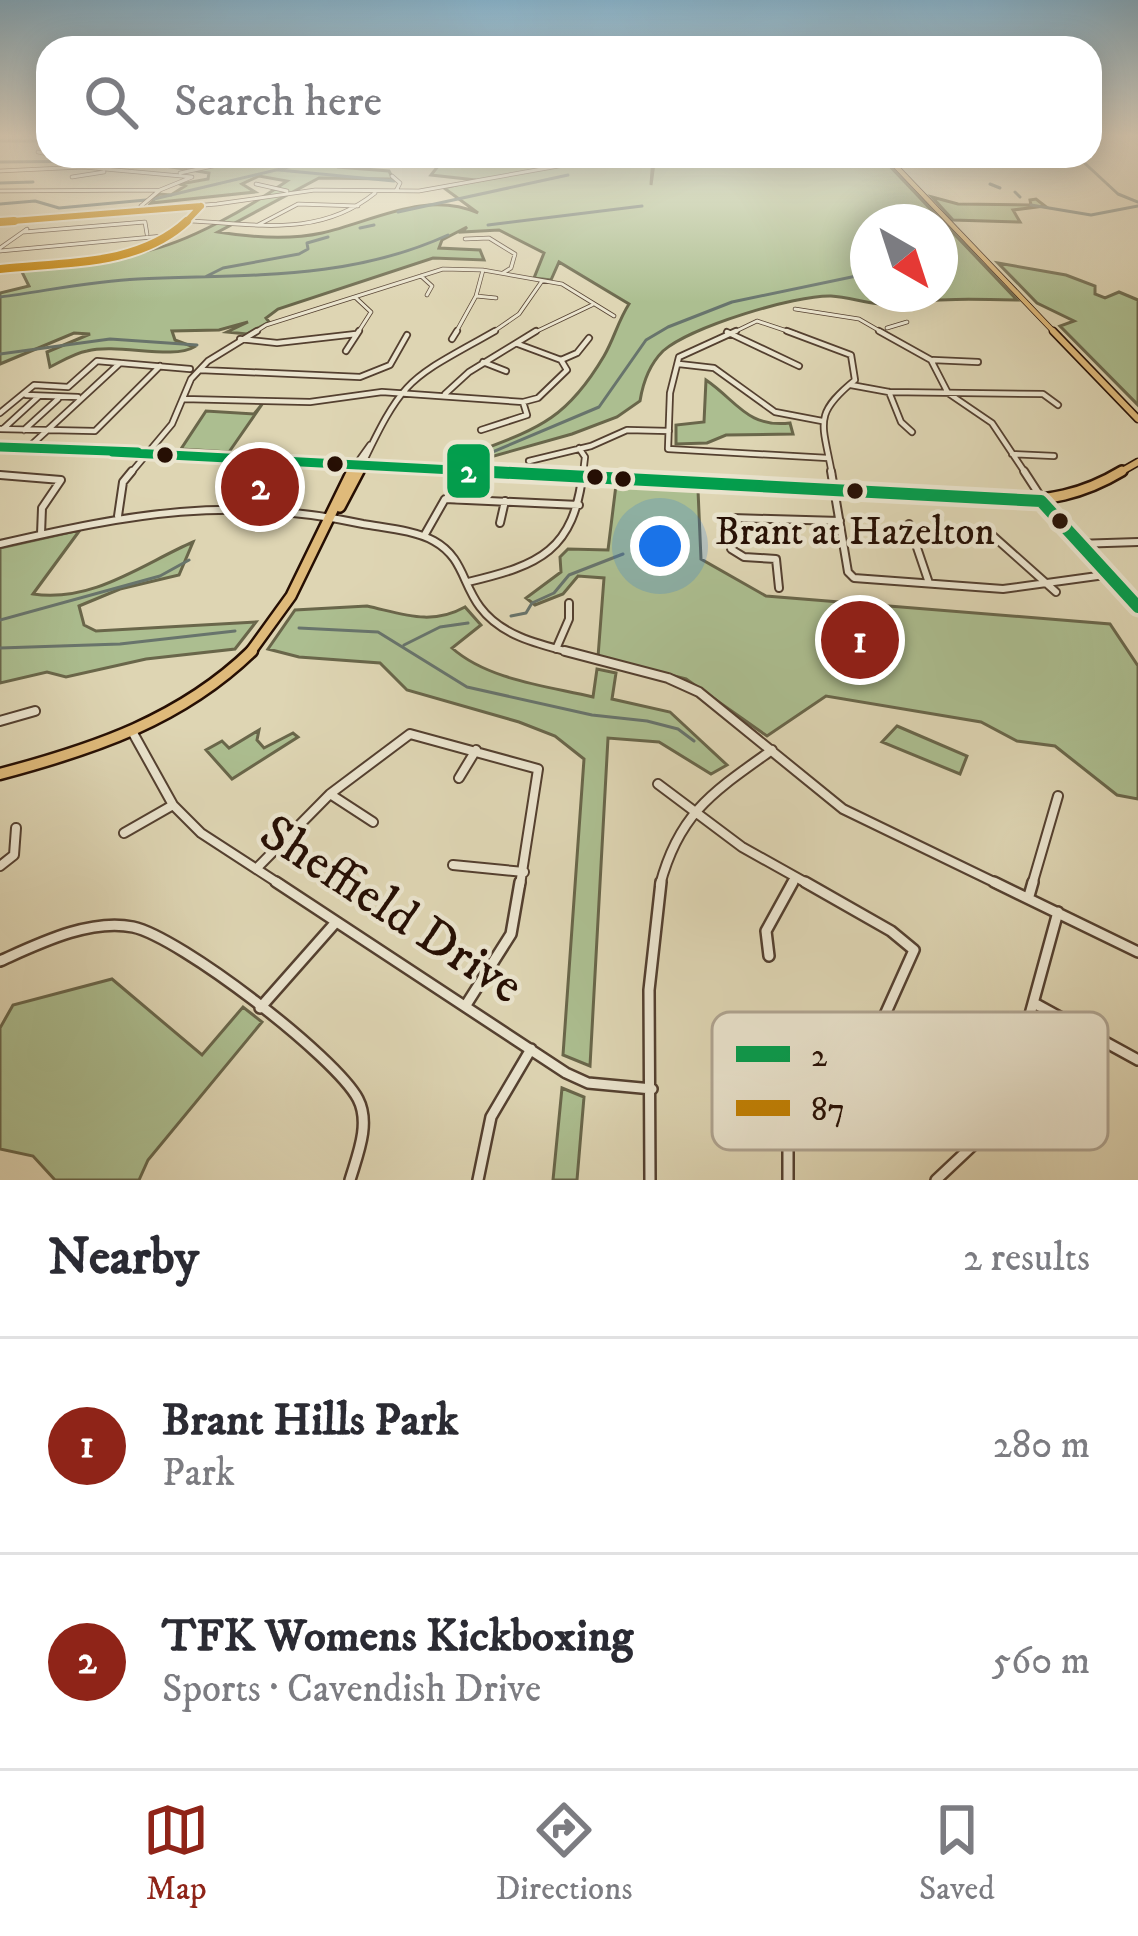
<!DOCTYPE html>
<meta charset="utf-8">
<style>
body{margin:0;font-family:"IM FELL DW Pica",serif;background:#f2f2f3;color:#2b2b33}
.compass{position:absolute;left:850px;top:204px;width:108px;height:108px;border-radius:50%;background:#fff;box-shadow:0 6px 30px #0003;rotate:141deg}
.you{position:absolute;left:660px;top:546px;width:42px;height:42px;margin:-30px;border:9px solid #fff;border-radius:50%;background:#1a73e8;box-shadow:0 0 0 18px #1a73e833}
.badge{display:grid;place-items:center;width:78px;height:78px;border-radius:50%;background:#8f2418;color:#fff;font-size:39px;font-weight:700}
.pin{position:absolute;translate:-50% -50%;border:6px solid #fff;box-shadow:0 3px 12px #0006}
.list{margin:0;padding:0;list-style:none}
h2{display:flex;justify-content:space-between;align-items:center;height:156px;margin:0;padding:0 48px;font-size:51px}
h2 small{font-size:39px;font-weight:400;color:#7c7c81}
.list li{display:grid;grid-template-columns:78px 1fr auto;gap:36px;align-items:center;box-sizing:border-box;height:216px;padding:0 48px;border-top:3px solid #e1e1e2}
.list b{display:block;font-size:45px;white-space:nowrap}
.list p{margin:0;font-size:39px;white-space:nowrap;color:#7c7c81}
.list em{font-size:39px;font-style:normal;color:#7c7c81}
.icon{flex:none;width:66px;height:66px;fill:none;stroke:currentColor;stroke-width:2;stroke-linecap:round;stroke-linejoin:round}
.map{position:relative;flex:none;width:1138px;height:1180px;overflow:hidden}
.search{position:absolute;background:#fff;box-shadow:0 6px 30px #0003;left:36px;right:36px;top:36px;height:132px;display:flex;align-items:center;gap:30px;box-sizing:border-box;padding:0 42px;border-radius:36px;color:#7c7c81;font-size:45px}
.sheet{height:588px;background:#fff}
nav{display:flex;justify-content:space-around;align-items:center;box-sizing:border-box;height:168px;border-top:3px solid #e1e1e2;background:#fff;font-size:33px;color:#7c7c81}
nav a{display:grid;justify-items:center;gap:6px}
nav .on{color:#8f2418}
.map>svg:first-child{display:block}
.green{fill:#acbe90;stroke:#69664a;stroke-width:3;fill-rule:evenodd}
.lines{fill:none;stroke-linecap:round;stroke-linejoin:round}
.stream{stroke:#68746c;stroke-width:3}
.minor-far4-casing{stroke:#544030;stroke-width:4.5}
.minor-far3-casing{stroke:#544030;stroke-width:8}
.minor-far2-casing{stroke:#544030;stroke-width:10}
.minor-far1-casing{stroke:#544030;stroke-width:12}
.minor-casing{stroke:#544030;stroke-width:14}
.major-far3-casing{stroke:#260f04;stroke-width:6}
.major-far2-casing{stroke:#260f04;stroke-width:9}
.major-far1-casing{stroke:#260f04;stroke-width:14}
.major-casing{stroke:#260f04;stroke-width:15}
.minor-far4{stroke:#eae4ce;stroke-width:3}
.minor-far3{stroke:#eae4ce;stroke-width:4.5}
.minor-far2{stroke:#eae4ce;stroke-width:6}
.minor-far1{stroke:#eae4ce;stroke-width:8}
.minor{stroke:#eae4ce;stroke-width:9}
.major-far3{stroke:#dfba7a;stroke-width:4.5}
.major-far2{stroke:#dfba7a;stroke-width:6}
.major-far1{stroke:#dfba7a;stroke-width:9}
.major{stroke:#dfba7a;stroke-width:10}
.bus-1-far1-casing{stroke:#eae4ce;stroke-width:15}
.bus-1-casing{stroke:#eae4ce;stroke-width:21}
.bus-2-far1-casing{stroke:#eae4ce;stroke-width:10}
.bus-2-casing{stroke:#eae4ce;stroke-width:12}
.bus-1-far1{stroke:#029e4d;stroke-width:9}
.bus-1{stroke:#029e4d;stroke-width:12}
.bus-2-far1{stroke:#c38001;stroke-width:6}
.bus-2{stroke:#c38001;stroke-width:8}
.bus-dot{fill:#260f04;stroke:#eae4ce;stroke-width:4.5}
.labels{text-anchor:middle;dominant-baseline:central;stroke-width:9;stroke-linejoin:round;paint-order:stroke}
.bus-label{font-size:39px;fill:#260f04;stroke:#eae4ce}
.near-street-label{font-size:51px;fill:#260f04;stroke:#eae4ce}
.key{fill:#eae4ce;stroke:#afa491;stroke-width:3}
.key-label{font-size:33px;fill:#260f04}
.line-badge{stroke:#eae4ce;stroke-width:4.5}
.badge-label{font-size:33px;text-anchor:middle;font-weight:bold;fill:#fff}
</style>
<div class="map">
<svg width="1138" height="1180" viewBox="0 0 1138 1180">
<rect width="100%" height="100%" fill="#ded5b3"/>
<filter id="stains"><feTurbulence type="fractalNoise" baseFrequency=".00167" numOctaves="4"/><feColorMatrix values="0 0 0 0 .2 0 0 0 0 .09 0 0 0 0 .02 0 0 0 .5 -.17"/></filter>
<radialGradient id="worn" r=".72"><stop offset=".6" stop-color="#630" stop-opacity="0"/><stop offset="1" stop-color="#630" stop-opacity=".3"/></radialGradient>
<!-- green -->
<path class="green" d="M230,156V161C249,163 259,161 277,157C311,150 359,154 391,164L337,167L389,171L393,179L319,178L218,232C249,237 290,240 322,233C374,221 426,190 478,213L444,188L476,180L431,175L446,156H573L574,162L579,161L578,156H653L651,185L655,156L883,159L1017,300C976,299 936,298 896,304C876,307 852,297 831,296C795,295 690,327 663,351C649,365 643,382 640,401L617,417L572,434L476,461L468,455C536,429 565,422 604,356C614,339 618,321 629,304L559,262L551,280L534,278L544,253L499,230L462,232L467,227L442,240L439,248L480,250L484,260L433,258L278,309L266,318L269,322L247,334L227,332L248,322L219,330L172,331L175,340L194,347C173,360 117,343 87,351C75,353 62,361 50,367L47,352L90,334L74,333L0,364V293L29,286L19,266C60,262 102,260 142,252C188,243 248,208 287,181L259,176L242,184L255,192L151,203L159,194L171,195L185,186L180,184L208,179L209,173L140,162ZM868,222H940V294H868Z
M932,197L958,204L1031,205L1030,200L1036,199L1045,206L1013,210L1020,222L953,220Z
M998,263L1066,275L1095,286V294L1105,298L1119,292L1138,300V405L1060,326L1074,321L1037,303Z
M706,380C737,401 747,428 790,423L793,434L726,435L707,443L676,444V425L704,422Z
M263,403L229,452L181,449L206,411L254,414Z
M616,485L698,490L701,559L766,596L1110,624L1138,666V799L1117,795L1055,746L1017,741L981,722L826,696L767,736L686,679L598,657L604,578L578,576L563,594L535,605L526,598L561,572L560,557L568,549L608,550Z
M80,530L33,594C93,603 144,563 193,542L179,575L120,589L79,606L84,625L96,631L256,622L235,649L146,659L66,677L47,672L0,683V548Z
M367,606C403,614 431,626 465,607L481,625L452,648C488,680 547,686 593,697L597,669L616,673L612,699L670,712L727,765L711,774L659,742L608,738L590,1066L563,1055L584,759L555,736L519,722L407,690L380,663L299,657L268,649L295,610Z
M897,726L967,756L960,774L882,742Z
M259,730L257,740L264,748L293,733L298,737L232,779L206,750L222,741L229,748Z
M112,979L202,1055L243,1007L262,1022L148,1160L139,1180H55L33,1156L0,1149V1028L13,1005Z
M562,1088L584,1097L577,1180H553Z"/>
<g class="lines">
<!-- stream -->
<path class="stream" d="M0,141H48
M1077,156L1118,194L1138,202
M326,158L373,163L541,156
M0,162L213,160
M279,170L394,181
M0,183L33,182
M990,184L1000,188
M1015,192L1020,197
M154,199L335,156
M0,204L35,201L59,208L146,200
M1031,205L1091,215L1138,206
M398,212L568,175
M488,225L642,206
M360,228L374,225
M205,277L223,268L299,254L308,249L307,243L328,237
M0,297C46,291 92,281 138,279C247,274 347,281 448,235
M0,354L110,339L197,345
M464,464L599,407L646,340L668,327L732,302L866,274
M511,616L526,613L532,603L554,593L569,575L623,554
M0,620L160,576L189,560
M299,628L378,632L467,687L592,715L647,721L678,729L694,741
M404,645L440,627L468,623
M0,648L120,644L235,631"/>
<!-- minor-far4 casing -->
<g class="minor-far4-casing">
<path id="minor-far4" d="M38,152L48,154
M814,156L888,158
M93,166L118,156
M0,171L83,167L192,177L160,190L141,206
M180,173L259,156
M392,176L400,183L396,191
M72,177L104,172
M256,184L287,191
M0,191L160,190
M190,221C257,224 319,238 375,193
M0,222L217,204L315,190L419,191L570,164L578,161L575,156
M258,225L298,204L358,206
M24,232L145,222L147,234
M465,239L489,238L515,254L511,268L503,273
M0,248L27,229
M0,251L174,235
M0,269C71,259 153,269 201,206
M421,276L432,286L427,295
M476,296L496,298
M356,298L371,312L357,334
M795,309L859,319L885,334
M887,328L907,322
M252,334L266,325L443,269L483,270L562,284L614,316
M455,334L476,296L483,270
M490,334L519,314L542,281
M531,334L592,305
M730,334L757,321L796,334"/>
</g>
<!-- minor-far3 casing -->
<g class="minor-far3-casing">
<path id="minor-far3" d="M736,331L679,357L670,393L668,449L828,458
M787,331L851,355L855,380C812,415 823,423 832,474
M879,331L931,360L948,393L992,423L1026,474
M727,332L799,366
M240,339L277,343L356,334
M452,339L457,331
M346,351L359,331
M561,360L577,353L589,338
M933,360L978,362
M483,362L506,371
M679,364L714,368L775,412L822,421
M200,370L360,377L390,365L407,335
M851,385L889,392L1043,394L1058,405
M889,392L901,422L912,432
M445,394L469,372L536,331
M26,395L78,397
M183,399L310,402L382,392L523,402L538,398L567,370L561,360L518,344
M0,413L34,385L68,387L97,361L120,363
M0,429L95,431L160,366
M3,429L39,396
M24,430L58,399
M481,430L527,415L523,402
M579,448L585,457L583,474
M27,449L120,363L190,369
M1012,454L1054,456
M529,461L591,446L627,430L669,431
M355,466L370,445
M361,467C405,374 409,380 495,331
M130,474L172,424L191,379L208,361L257,331"/>
</g>
<!-- minor-far2 casing -->
<g class="minor-far2-casing">
<path id="minor-far2" d="M831,471L848,572L854,578L1003,589L1112,574
M1024,471L1061,528L1118,581L1138,607
M0,475L61,480L42,508L41,534
M118,516L123,482L132,471
M500,523L505,501
M909,524L929,583
M983,527L1056,592
M424,536L445,499L579,505
M0,544C130,514 230,495 363,524C385,528 414,530 434,541C463,557 462,583 480,607C502,637 542,645 577,654
M1076,544L1138,542
M468,582C540,565 574,551 583,471
M779,588L776,559L744,557L731,549L732,518L840,521
M556,649L569,619V603"/>
</g>
<!-- minor-far1 casing -->
<g class="minor-far1-casing">
<path id="minor-far1" d="M565,651L668,678L699,692L843,809L1000,885
M0,721L35,711
M133,733L173,805L201,833L281,885
M459,778L476,750
M658,784L742,847L810,885
M330,794L373,822
M124,833L173,805
M453,865L524,872
M0,866L14,855L16,828
M256,869L330,794L410,734L538,769L520,885
M660,885C679,813 713,792 772,750
M791,885L794,880
M1032,885L1058,796"/>
</g>
<!-- minor casing -->
<g class="minor-casing">
<path id="minor" d="M276,882L566,1073L588,1083L652,1089
M994,882L1138,952
M1029,896L1033,882
M769,956L766,931L793,882
M0,961C38,944 90,918 133,927C180,937 336,1057 358,1099C371,1124 357,1156 350,1180
M1034,1003L1138,1060
M466,1005L511,934L520,882
M260,1008L336,922
M478,1180L491,1117L531,1049
M650,1180L649,990L661,882
M788,1180V1112L794,1095L879,1028L914,950L891,931L805,882
M936,1180L987,1132L1009,1091L1058,912"/>
</g>
<!-- major-far3 casing -->
<g class="major-far3-casing">
<path id="major-far3" d="M886,156L1056,334"/>
</g>
<!-- major-far2 casing -->
<g class="major-far2-casing">
<path id="major-far2" d="M1053,331L1138,419
M0,447L114,452
M112,452L513,474
M350,474L354,467
M358,474L361,468
M1117,474L1138,462"/>
</g>
<!-- major-far1 casing -->
<g class="major-far1-casing">
<path id="major-far1" d="M459,471L1001,501C1048,501 1082,495 1122,471
M340,507L359,471
M249,654L291,596L352,471"/>
</g>
<!-- major casing -->
<g class="major-casing">
<path id="major" d="M0,774C94,749 181,720 252,651"/>
</g>
<!-- minor-far4 -->
<use href="#minor-far4" class="minor-far4"/>
<!-- minor-far3 -->
<use href="#minor-far3" class="minor-far3"/>
<!-- minor-far2 -->
<use href="#minor-far2" class="minor-far2"/>
<!-- minor-far1 -->
<use href="#minor-far1" class="minor-far1"/>
<!-- minor -->
<use href="#minor" class="minor"/>
<!-- major-far3 -->
<use href="#major-far3" class="major-far3"/>
<!-- major-far2 -->
<use href="#major-far2" class="major-far2"/>
<!-- major-far1 -->
<use href="#major-far1" class="major-far1"/>
<!-- major -->
<use href="#major" class="major"/>
<!-- bus-1-far1 casing -->
<g class="bus-1-far1-casing">
<path id="bus-1-far1" d="M0,447L138,452
M112,452L531,474"/>
</g>
<!-- bus-1 casing -->
<g class="bus-1-casing">
<path id="bus-1" d="M474,471L1041,501L1138,607"/>
</g>
<!-- bus-2-far1 casing -->
<g class="bus-2-far1-casing">
<path id="bus-2-far1" d="M0,222L201,206
M184,224L201,206"/>
</g>
<!-- bus-2 casing -->
<g class="bus-2-casing">
<path id="bus-2" d="M0,222L14,221
M0,269C62,262 138,267 187,221"/>
</g>
<!-- bus-1-far1 -->
<use href="#bus-1-far1" class="bus-1-far1"/>
<!-- bus-1 -->
<use href="#bus-1" class="bus-1"/>
<!-- bus-2-far1 -->
<use href="#bus-2-far1" class="bus-2-far1"/>
<!-- bus-2 -->
<use href="#bus-2" class="bus-2"/>
</g>
<!-- sky -->
<linearGradient id="sky" x2="0" y2="1"><stop stop-color="#86b6d2"/><stop offset="0.45" stop-color="#f0ecdd"/><stop offset="1" stop-color="#f0ecdd" stop-opacity="0"/></linearGradient>
<rect width="1138" height="302" fill="url(#sky)"/>
<!-- markers -->
<g class="bus-dot">
<circle cx="165" cy="455" r="10"/>
<circle cx="335" cy="464" r="10"/>
<circle cx="595" cy="477" r="10"/>
<circle cx="623" cy="479" r="10"/>
<circle cx="855" cy="491" r="10"/>
<circle cx="1060" cy="521" r="10"/>
</g>
<g class="labels">
<!-- bus labels -->
<g class="bus-label">
<text x="855" y="532">Brant at Hazelton</text>
</g>
<!-- near-street labels -->
<g class="near-street-label">
<text transform="translate(391 910) rotate(33)">Sheffield Drive</text>
</g>
</g>
<!-- legend -->
<rect x="712" y="1012" width="396" height="138" rx="18" class="key"/>
<rect x="736" y="1046" width="54" height="16" fill="#029e4d"/>
<rect x="736" y="1100" width="54" height="16" fill="#c38001"/>
<g class="key-label">
<text x="811" y="1066">2</text>
<text x="811" y="1120">87</text>
</g>
<rect class="line-badge" x="445" y="442" width="47" height="58" rx="12" fill="#029e4d"/>
<g class="badge-label">
<text x="468" y="482">2</text>
</g>
<rect width="100%" height="100%" filter="url(#stains)"/>
<rect width="100%" height="100%" fill="url(#worn)"/>
</svg>
<svg class="compass" viewBox="-18 -18 36 36"><path d="M0-13l5 13h-10z" fill="#e53935"/><path d="M0 13l5-13h-10z" fill="#7c7c81"/></svg>
<div class="you"></div>
<div class="pin badge" style="left:860px;top:640px">1</div>
<div class="pin badge" style="left:260px;top:487px">2</div>
<div class="search"><svg class="icon" aria-label="search" viewBox="0 0 24 24"><circle cx="10" cy="10" r="6"/><path d="M15 15l6 6"/></svg>Search here</div>
</div>
<section class="sheet">
<h2>Nearby<small>2 results</small></h2>
<ul class="list">
<li><span class="badge">1</span><div><b>Brant Hills Park</b><p>Park</p></div><em>280 m</em></li>
<li><span class="badge">2</span><div><b>TFK Womens Kickboxing</b><p>Sports · Cavendish Drive</p></div><em>560 m</em></li>
</ul>
</section>
<nav>
<a class="on"><svg class="icon" aria-label="map" viewBox="0 0 24 24"><path d="M3 6l6-2 6 2 6-2v14l-6 2-6-2-6 2zM9 4v14M15 6v14"/></svg>Map</a>
<a><svg class="icon" aria-label="directions" viewBox="0 0 24 24"><path d="M12 3l9 9-9 9-9-9zM9 14v-3h6M13 9l2 2-2 2"/></svg>Directions</a>
<a><svg class="icon" aria-label="saved" viewBox="0 0 24 24"><path d="M7 4h10v16l-5-4-5 4z"/></svg>Saved</a>
</nav>
